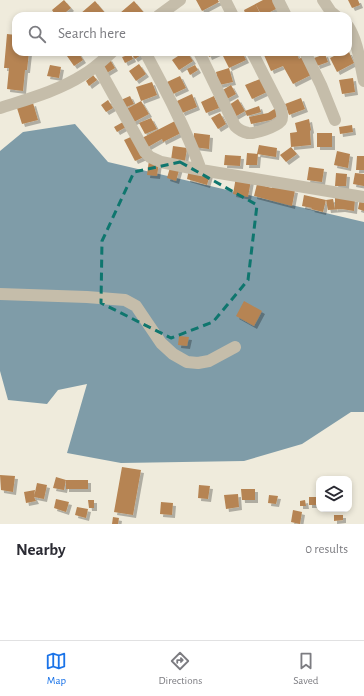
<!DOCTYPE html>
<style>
body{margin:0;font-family:"Alegreya Sans",sans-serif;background:#f2f2f3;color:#2b2b33}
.controls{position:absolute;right:12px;bottom:12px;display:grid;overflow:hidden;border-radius:8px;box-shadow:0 2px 6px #0003}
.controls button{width:36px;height:36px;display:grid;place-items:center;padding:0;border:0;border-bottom:1px solid #e1e1e2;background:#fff;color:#2b2b33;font:20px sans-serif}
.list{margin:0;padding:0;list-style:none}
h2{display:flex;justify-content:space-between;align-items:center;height:52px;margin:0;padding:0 16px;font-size:17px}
h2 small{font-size:13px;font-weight:400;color:#7c7c81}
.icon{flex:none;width:22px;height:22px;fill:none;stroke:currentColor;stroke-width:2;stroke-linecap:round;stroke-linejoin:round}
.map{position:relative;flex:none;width:364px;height:524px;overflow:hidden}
.search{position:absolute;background:#fff;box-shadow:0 2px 6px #0003;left:12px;right:12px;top:12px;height:44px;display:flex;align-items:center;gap:10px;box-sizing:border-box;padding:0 14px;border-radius:12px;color:#7c7c81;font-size:15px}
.sheet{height:116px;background:#fff}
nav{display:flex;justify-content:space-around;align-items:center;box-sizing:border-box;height:56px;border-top:1px solid #e1e1e2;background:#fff;font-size:11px;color:#7c7c81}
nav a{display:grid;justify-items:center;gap:2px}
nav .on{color:#1a73e8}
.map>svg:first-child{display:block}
.water{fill:#7f9ca8}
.building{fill:#b68452;filter:url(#shadow)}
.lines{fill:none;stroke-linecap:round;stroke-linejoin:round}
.minor{stroke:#c5bdaa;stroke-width:12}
.marked{fill:none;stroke:#0f766e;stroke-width:3;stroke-dasharray:8 5;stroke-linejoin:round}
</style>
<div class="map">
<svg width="364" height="524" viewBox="0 0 364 524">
<defs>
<filter id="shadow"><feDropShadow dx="3" dy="3" stdDeviation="0" flood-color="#0004"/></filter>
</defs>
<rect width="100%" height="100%" fill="#efebdc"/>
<!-- water -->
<path class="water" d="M75,124L108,162L364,222V412H351L302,444L244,461L121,463L67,453L87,384L58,390L47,404L8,400L0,371V151L23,132Z"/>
<!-- building -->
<path class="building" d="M64,0L71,8L61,16H56L52,10Z
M196,0H218L219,2L202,11Z
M263,0H273L278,8L262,16L256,5L261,16H246L244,10Z
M348,0H358L360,5L352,8Z
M95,1L106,14L103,16H82L80,14Z
M134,1L146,15L145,16H123L120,13Z
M7,34L16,35V52H29L27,70H25L23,91L7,89L9,68H4Z
M72,52H78L83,60L74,66L67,56Z
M130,52H143L144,53L135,59Z
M184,52H187L193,61L179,70L172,60Z
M207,52H220L209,57Z
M221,52H242L246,60L229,68Z
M267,52H296L299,59L302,57L311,75L293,84L283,66L271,71L264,55L267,54Z
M342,52H349L354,63L337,72L330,58Z
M131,54L133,59L125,63L122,57Z
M325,54L328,62L317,66L314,58Z
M109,58L115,68L105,74L99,64Z
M139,64L146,74L136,81L129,71Z
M50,65L61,67L59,78L47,76Z
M195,65L198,70L190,75L187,69Z
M229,68L233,82L219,85L216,72Z
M93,75L97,80L89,86L86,81Z
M180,76L186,88L173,94L167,82Z
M353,78L355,92L342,94L339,80Z
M260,79L267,92L252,99L245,85Z
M152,82L157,95L141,101L136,87Z
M231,85L236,94L225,100L221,91Z
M192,94L197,107L182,113L177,101Z
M130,96L134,104L124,108L121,100Z
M214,96L219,108L206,113L201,102Z
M301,98L305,109L289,115L285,104Z
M238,99L245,111L259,106L261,112L247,116L245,111L233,118L226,107Z
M108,100L113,108L106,112L101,105Z
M141,101L149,114L132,123L125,110Z
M33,103L38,120L22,124L17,108Z
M276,108L279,115L271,120L251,124L249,117L268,113Z
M220,113L226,124L218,129L211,118Z
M151,118L157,129L145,134L139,123Z
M309,119L311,130L310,131L311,145L291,147L290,133L297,132L295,123Z
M175,121L181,133L163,142L162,139L148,147L142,138Z
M123,122L126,127L117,132L114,127Z
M352,125L353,132L340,134L339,127Z
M194,133L210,135L209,149L193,147Z
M317,133H332V147H317Z
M133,136L144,157L135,161L124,140Z
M259,145L277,148L276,157L257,154Z
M173,146L187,148L185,161L171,160Z
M291,147L297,154L286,162L280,155Z
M337,151L350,154L348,168L334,165Z
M247,153L258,154L257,165H246Z
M225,155L241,156L240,166L224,165Z
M357,156H364V170H356Z
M149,160L159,162L157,176L147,175Z
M171,164L180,167L176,181L167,178Z
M309,167L324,169L322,182L307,180Z
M189,169L210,174L207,185L187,179Z
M336,173L347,174L346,186H335Z
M355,173L364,174V186L353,184Z
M236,177L251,180L248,197L233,194Z
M257,184L272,188L273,186L295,190L292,206L254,196Z
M304,195L326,200L333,199L335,209V197L355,199L354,211L342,209L328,210L326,200L323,212L311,209L312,208L302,206Z
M360,199L364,200V211L358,209Z
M244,301L262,311L254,326L236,316Z
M179,336L189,337L187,346L178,345Z
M122,467L141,470L133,515L114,512Z
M0,475L15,476L13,492L1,490Z
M56,477L66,480H88V489H66V480L64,490L53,488Z
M37,483L47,485L44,499L34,497L36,501L26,503L24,492L35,490L34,497Z
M199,485L210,486L208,499L198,498Z
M241,489H255V500H242Z
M238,494L239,507L226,509L224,495Z
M269,495L278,496L276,504L268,503Z
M309,497H319V505H309Z
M56,499L69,502L66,512L54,508Z
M88,500H94V508H89Z
M305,500L306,506H300V501Z
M161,502L173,503L172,515L160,514Z
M77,507L88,509L86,518L75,515Z
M293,510L302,512L300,524L291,522Z
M334,515H343V520L334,521Z
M113,517L119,518L118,524H112Z"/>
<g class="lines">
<!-- minor -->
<path class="minor" d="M225,0L233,16
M278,0L286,16
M323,0L331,12L336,16
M158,16L180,0
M348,26C358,41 360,64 364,81
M145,52C166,91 186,129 201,170
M199,52L235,126C239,130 243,132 248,133C255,134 276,127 281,121C283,118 282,113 281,109L252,52
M305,52L321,85L335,120
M97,65L145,152L150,157L161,162L201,170L364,197
M0,108C28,99 58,91 83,75C94,69 103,60 112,52
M0,294L87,297L125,300L136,306L161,343L173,354L187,362L198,363L209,361L235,347"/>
</g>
<!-- marked area -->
<path class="marked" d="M180,162L257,205L248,280L213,322L171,338L101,303L102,241L134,172Z"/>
</svg>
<div class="controls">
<button><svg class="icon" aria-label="layers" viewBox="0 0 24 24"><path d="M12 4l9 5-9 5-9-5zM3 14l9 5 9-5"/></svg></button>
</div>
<div class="search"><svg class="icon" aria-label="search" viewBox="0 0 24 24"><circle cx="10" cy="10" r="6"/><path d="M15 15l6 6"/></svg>Search here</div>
</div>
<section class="sheet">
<h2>Nearby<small>0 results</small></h2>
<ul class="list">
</ul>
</section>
<nav>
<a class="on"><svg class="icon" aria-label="map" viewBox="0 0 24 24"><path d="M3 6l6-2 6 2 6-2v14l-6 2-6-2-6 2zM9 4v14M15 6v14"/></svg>Map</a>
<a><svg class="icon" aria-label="directions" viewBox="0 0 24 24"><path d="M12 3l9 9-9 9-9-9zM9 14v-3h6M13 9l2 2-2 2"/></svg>Directions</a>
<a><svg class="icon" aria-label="saved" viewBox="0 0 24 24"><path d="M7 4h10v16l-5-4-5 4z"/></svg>Saved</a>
</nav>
